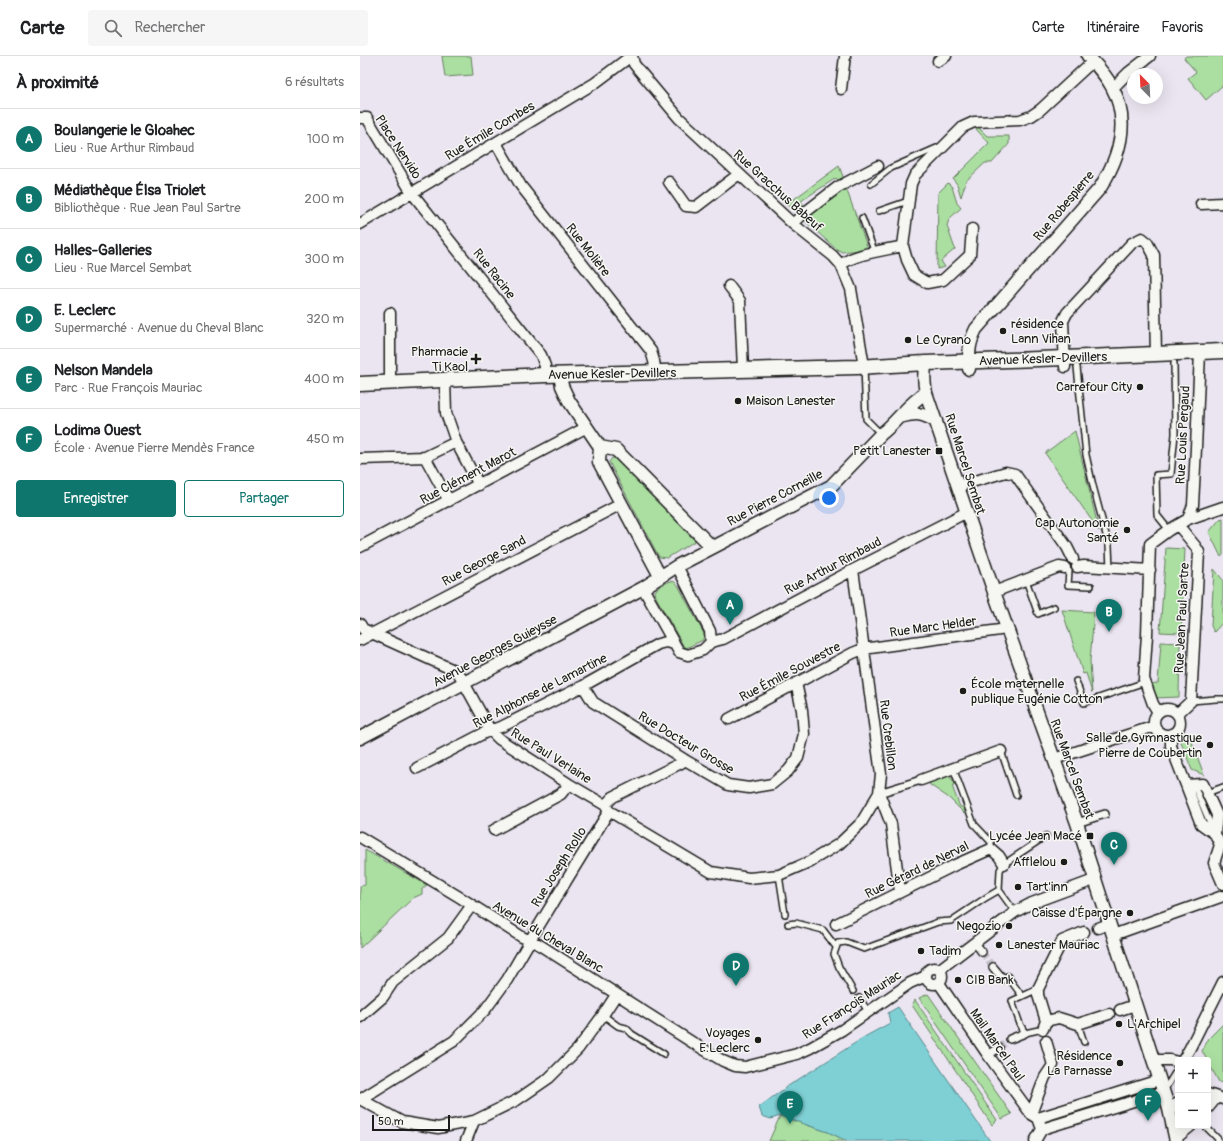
<!DOCTYPE html>
<html lang="fr">
<meta charset="utf-8">
<style>
body{margin:0;font-family:Pangolin,sans-serif;background:#f6f6f6;color:#202124}
.controls{position:absolute;right:12px;bottom:12px;display:grid;overflow:hidden;border-radius:4px;box-shadow:0 4px 16px #0002}
.controls button{width:36px;height:36px;display:grid;place-items:center;padding:0;border:0;border-bottom:1px solid #e0e0e0;background:#fff;color:#202124;font:20px sans-serif}
.compass{position:absolute;left:767px;top:12px;width:36px;height:36px;border-radius:50%;background:#fff;box-shadow:0 4px 16px #0002;rotate:336deg}
.scale{position:absolute;left:12px;bottom:10px;width:78px;box-sizing:border-box;padding-left:4px;border:2px solid #1c1c1c;border-top:0;font-size:11px;line-height:14px;white-space:nowrap;color:#1c1c1c;-webkit-text-stroke:3px #f6f6f2;paint-order:stroke}
.you{position:absolute;left:469px;top:442px;width:14px;height:14px;margin:-10px;border:3px solid #fff;border-radius:50%;background:#1a73e8;box-shadow:0 0 0 6px #1a73e833}
.badge{display:grid;place-items:center;width:26px;height:26px;border-radius:50%;background:#0f766e;color:#fff;font-size:13px;font-weight:700}
.pin{position:absolute;translate:-50% -33px;filter:drop-shadow(0 1px 2px #0008)}
.pin::after{content:'';position:absolute;top:21px;width:14px;height:12px;background:inherit;clip-path:polygon(0 0,100% 0,50% 100%)}
.list{margin:0;padding:0;list-style:none}
h2{display:flex;justify-content:space-between;align-items:center;height:52px;margin:0;padding:0 16px;font-size:17px}
h2 small{font-size:13px;font-weight:400;color:#757577}
.list li{display:grid;grid-template-columns:26px 1fr auto;gap:12px;align-items:center;box-sizing:border-box;height:60px;padding:0 16px;border-top:1px solid #e0e0e0}
.list b{display:block;font-size:15px;white-space:nowrap}
.list p{margin:0;font-size:13px;white-space:nowrap;color:#757577}
.list em{font-size:13px;font-style:normal;color:#757577}
.actions{display:flex;gap:8px;padding:12px 16px}
.actions a{flex:1;padding:9px 0;border:1px solid #0f766e;border-radius:4px;text-align:center;font-size:14px;color:#0f766e}
.actions .main{background:#0f766e;color:#fff}
.icon{flex:none;width:22px;height:22px;fill:none;stroke:currentColor;stroke-width:2;stroke-linecap:round;stroke-linejoin:round}
.map{position:relative;flex:none;width:863px;height:1085px;overflow:hidden}
header{display:flex;align-items:center;gap:24px;box-sizing:border-box;height:56px;padding:0 20px;background:#fff;border-bottom:1px solid #e0e0e0}
header strong{font-size:19px}
nav{display:flex;gap:22px;margin-inline-start:auto;font-size:14px}
.search{width:280px;height:36px;background:#f6f6f6;display:flex;align-items:center;gap:10px;box-sizing:border-box;padding:0 14px;border-radius:4px;color:#757577;font-size:15px}
main{display:flex}
aside{flex:1;background:#fff}
.map>svg:first-child{display:block}
.green{fill:#abdfa1;stroke:#647e5e}
.water{fill:#7ed0d5;stroke:#57888b}
.lines{fill:none;stroke-linecap:round;stroke-linejoin:round}
.pedestrian-tunnel{stroke:#c2bdc6;stroke-width:7;stroke-dasharray:7 3.5;stroke-linecap:butt}
.service-casing{stroke:#1c1c1c;stroke-width:8}
.pedestrian-casing{stroke:#1c1c1c;stroke-width:10}
.minor-casing{stroke:#1c1c1c;stroke-width:13}
.tertiary-casing{stroke:#1c1c1c;stroke-width:15}
.secondary-casing{stroke:#1c1c1c;stroke-width:17}
.service{stroke:#f6f6f2;stroke-width:5}
.pedestrian{stroke:#f6f6f2;stroke-width:7}
.minor{stroke:#f6f6f2;stroke-width:10}
.tertiary{stroke:#f6f6f2;stroke-width:12}
.secondary{stroke:#f6f6f2;stroke-width:14}
.poi-dot{fill:#1c1c1c;stroke:#f6f6f2;stroke-width:1.5}
.labels{text-anchor:middle;dominant-baseline:central;stroke-width:3;stroke-linejoin:round;paint-order:stroke}
.street-label{font-size:13px;fill:#1c1c1c;stroke:#f6f6f2}
.poi-label{font-size:13px;fill:#1c1c1c;stroke:#f6f6f2;text-anchor:end}
</style>
<header>
<strong>Carte</strong>
<div class="search"><svg class="icon" aria-label="search" viewBox="0 0 24 24"><circle cx="10" cy="10" r="6"/><path d="M15 15l6 6"/></svg>Rechercher</div>
<nav><a>Carte</a><a>Itinéraire</a><a>Favoris</a></nav>
</header>
<main>
<aside>
<h2>À proximité<small>6 résultats</small></h2>
<ul class="list">
<li><span class="badge">A</span><div><b>Boulangerie le Gloahec</b><p>Lieu · Rue Arthur Rimbaud</p></div><em>100 m</em></li>
<li><span class="badge">B</span><div><b>Médiathèque Élsa Triolet</b><p>Bibliothèque · Rue Jean Paul Sartre</p></div><em>200 m</em></li>
<li><span class="badge">C</span><div><b>Halles-Galleries</b><p>Lieu · Rue Marcel Sembat</p></div><em>300 m</em></li>
<li><span class="badge">D</span><div><b>E. Leclerc</b><p>Supermarché · Avenue du Cheval Blanc</p></div><em>320 m</em></li>
<li><span class="badge">E</span><div><b>Nelson Mandela</b><p>Parc · Rue François Mauriac</p></div><em>400 m</em></li>
<li><span class="badge">F</span><div><b>Lodima Ouest</b><p>École · Avenue Pierre Mendès France</p></div><em>450 m</em></li>
</ul>
<div class="actions"><a class="main">Enregistrer</a><a>Partager</a></div>
</aside>
<div class="map">
<svg width="863" height="1085" viewBox="0 0 863 1085">
<rect width="100%" height="100%" fill="#ebe5f1"/>
<filter id="ink" filterUnits="userSpaceOnUse"><feTurbulence type="fractalNoise" baseFrequency=".025" numOctaves="2"/><feDisplacementMap in="SourceGraphic" scale="8" xChannelSelector="R" yChannelSelector="G"/><feConvolveMatrix kernelMatrix="1 2 1 2 8 2 1 2 1" color-interpolation-filters="sRGB"/></filter>
<g filter="url(#ink)">
<!-- green -->
<path class="green" d="M82,0H111L113,19L85,21Z
M826,0H863V29L846,44L828,22L836,16L824,2Z
M616,69L627,80H649V88L632,107H625L606,125L601,141L597,128L593,123L629,87L614,71Z
M479,110L484,123L479,126L476,122L441,145L445,151L441,157L435,151L432,153L423,146H430Z
M588,127L592,131L597,147L601,152L589,163L587,170L595,193L581,205L585,211L577,213L578,137Z
M486,132L508,193L482,196L475,192L446,166V162L451,156Z
M715,375L739,475L685,397Z
M257,401L335,485L307,502L299,501L249,406L252,402Z
M863,462V499L861,501L849,476L860,463Z
M806,492L825,493L821,577L800,576Z
M854,513L863,524V566L854,576L851,570Z
M311,525L315,526L318,529L344,578L343,584L326,592L324,591L296,541L295,535C299,530 305,527 311,525Z
M702,554L734,556L730,605L732,637L726,617L723,618Z
M801,586L820,587L819,641L794,642L789,628L798,627Z
M829,678L844,719L832,714L821,686Z
M588,720L592,723L595,728L592,730L600,751H603L605,756L604,757L589,742L570,729L569,727L570,725Z
M5,794L67,829L62,833V838L53,842L0,892V830L5,829Z
M568,938L650,1056L652,1058L642,1063L559,942Z
M555,944L637,1064L632,1069L552,949Z
M863,968V1027L859,1026L848,1006V1004H847L842,995L849,982Z
M420,1060L468,1076L487,1085H409Z"/>
<!-- water -->
<path class="water" d="M538,951L630,1085H487L468,1076L420,1060L411,1063L402,1060L399,1051L428,1030L506,980L530,967L528,957Z"/>
<g class="lines">
<!-- pedestrian-tunnel -->
<path class="pedestrian-tunnel" d="M622,896L633,911
M639,992L647,986"/>
<!-- service casing -->
<g class="service-casing">
<path id="service" d="M511,128L531,112L579,91
M519,155L548,145
M502,162L515,197
M504,311L506,363L521,378
M717,311L726,399L733,430L749,490L750,512
M809,474L797,459L796,419L811,418L815,378L814,307
M709,515L708,529L731,530
M666,524L678,558L694,551
M716,625L724,647L785,626
M831,645L856,643H863
M641,695L656,739
M593,712L614,768L631,786V793
M830,731L836,734L853,774
M847,737L863,731
M419,819L425,858
M655,856L639,834L640,814L644,808L686,780
M428,868L436,867L463,874L476,891
M648,921L662,940
M678,933L652,945L660,968L665,977L683,973
M493,935L479,911L474,898L478,887L486,886L504,893L578,866L591,865L627,841L639,834
M499,942L508,955
M243,959L258,970L266,972L272,978L304,998
M718,968L724,986
M805,1033L818,1012
M845,1070L858,1083"/>
</g>
<!-- pedestrian casing -->
<g class="pedestrian-casing">
<path id="pedestrian" d="M519,737L561,724
M717,767L745,758
M615,887L622,896
M633,911L643,923L648,921
M650,983L665,977
M628,999L639,992"/>
</g>
<!-- minor casing -->
<g class="minor-casing">
<path id="minor" d="M272,0L274,8L278,13L319,62L433,168L473,200L481,209L491,233L504,310
M578,5L586,0
M753,32L768,17L790,0
M481,33L485,0
M0,62H7L52,137L181,299L185,310V319
M136,87L161,130L291,295L294,305L296,317
M309,126L326,150L336,151L379,118
M841,148L863,147
M0,168L235,27L271,0
M433,168L443,158L478,131L518,110
M543,190L547,204L554,219L567,227L583,224L610,199L612,173
M481,209C492,198 527,194 543,190L551,128L555,119L603,71L614,66L660,64L671,60L680,54L733,5
M369,230L380,245L383,314
M30,257V327
M705,311L703,265L707,257L772,187L782,182L787,186L794,199L796,299
M85,325L86,357L96,386L119,429
M65,401L89,445
M0,403L65,401L96,386
M598,430L646,416L655,418L707,491L713,503
M828,463L833,449L836,392L840,296
M0,491L227,371
M717,511L724,510L790,514
M283,532L319,596L328,599L343,594L351,586L350,575L317,510
M634,536L699,511L705,512
M0,568L3,573L98,616L130,674L139,683L209,728L245,749L249,755L351,816L389,822L419,819L449,806L479,788L501,767L519,737L521,718L493,514
M0,584L261,448
M351,586L363,583L493,514L607,456
M223,630L233,646L325,704L368,729L389,732L412,728L428,715L438,702L444,678L442,654L436,627
M794 666a13 13 0 1 1 26 0a13 13 0 1 1-26 0Z
M798,656L793,648L784,623L787,579L790,488L809,474L828,463L863,451
M817,658L831,645L839,496L836,491L818,469
M369,663L493,597L503,593L647,573
M811,678V690L841,768L855,778L860,789L854,807L863,828
M694,703L795,670
M57,712L130,674L141,671L223,630L298,588L306,586L314,588
M561,724L641,695
M826,729L843,728L857,759L855,778
M519,737L531,768L540,836
M245,749L253,741L321,707L325,704
M134,774L201,738L209,728
M0,781L101,842L162,881L178,888L338,990L363,1005L375,1010L385,1011L437,998L450,992L482,974L550,927L566,920
M476,868L595,809L631,793L639,800L644,808
M738,872L749,868
M753,879L863,840
M566 920a8 8 0 1 1 16 0a8 8 0 1 1-16 0Z
M580,913L655,856L672,847L734,824
M579,927L628,999L671,1058L678,1062
M760,954L775,949
M0,961L23,941L33,926L88,882L112,849
M686,965L699,962L718,968L749,958
M683,973L686,965L678,939V933L702,885L724,876
M793,1004H810L818,1006
M823,1004L830,992L863,926
M848,1038L863,1043
M0,1043L42,1066L78,1072L114,1065
M1,1043L94,985L125,954L147,924L175,876L249,755
M848,1052L857,1041
M809,1053L818,1047
M671,1058L685,1021L693,1009L686,985
M678,1062L682,1073L803,1036
M678,1062L799,1024
M815,1083L831,1070
M106,1085L114,1065L157,1044L189,1022L218,993L243,959L256,939
M675,1085L682,1073"/>
</g>
<!-- tertiary casing -->
<g class="tertiary-casing">
<path id="tertiary" d="M566,307C563,317 564,327 566,337L634,536L717,767L809,1053L816,1085
M609,313C609,297 608,289 616,273L740,132C759,102 771,66 752,31C746,19 737,10 728,0
M200,319L202,330L209,345L240,391L239,406L300,520
M539,361C557,357 560,356 576,365
M240,391L256,394L352,491
M0,682L283,532L317,510L471,430L521,378C537,366 548,347 566,337"/>
</g>
<!-- secondary casing -->
<g class="secondary-casing">
<path id="secondary" d="M0,328L185,319L497,311L566,307L705,302L863,295"/>
</g>
<!-- service -->
<use href="#service" class="service"/>
<!-- pedestrian -->
<use href="#pedestrian" class="pedestrian"/>
<!-- minor -->
<use href="#minor" class="minor"/>
<!-- tertiary -->
<use href="#tertiary" class="tertiary"/>
<!-- secondary -->
<use href="#secondary" class="secondary"/>
</g>
</g>
<!-- markers -->
<g class="poi-dot">
<circle cx="643" cy="275" r="4"/>
<circle cx="548" cy="284" r="4"/>
<path d="M114 297h4v4h4v4h-4v4h-4v-4h-4v-4h4z"/>
<circle cx="780" cy="331" r="4"/>
<circle cx="378" cy="345" r="4"/>
<rect x="575" y="391" width="8" height="8" rx="2"/>
<circle cx="767" cy="474" r="4"/>
<circle cx="603" cy="635" r="4"/>
<circle cx="850" cy="689" r="4"/>
<rect x="726" y="776" width="8" height="8" rx="2"/>
<circle cx="704" cy="806" r="4"/>
<circle cx="658" cy="831" r="4"/>
<circle cx="770" cy="857" r="4"/>
<circle cx="649" cy="870" r="4"/>
<circle cx="639" cy="889" r="4"/>
<circle cx="561" cy="895" r="4"/>
<circle cx="598" cy="924" r="4"/>
<circle cx="759" cy="968" r="4"/>
<circle cx="398" cy="984" r="4"/>
<circle cx="760" cy="1007" r="4"/>
</g>
<g class="labels">
<!-- street labels -->
<g class="street-label">
<text transform="translate(130 75) rotate(-31)">Rue Émile Combes</text>
<text transform="translate(38 91) rotate(57)">Place Nervido</text>
<text transform="translate(418 135) rotate(42)">Rue Gracchus Babeuf</text>
<text transform="translate(704 150) rotate(-50)">Rue Robespierre</text>
<text transform="translate(228 194) rotate(52)">Rue Molière</text>
<text transform="translate(134 218) rotate(52)">Rue Racine</text>
<text transform="translate(683 303) rotate(-2)">Avenue Kesler-Devillers</text>
<text transform="translate(252 318) rotate(-1)">Avenue Kesler-Devillers</text>
<text transform="translate(823 379) rotate(-87)">Rue Louis Pergaud</text>
<text transform="translate(605 408) rotate(72)">Rue Marcel Sembat</text>
<text transform="translate(108 420) rotate(-28)">Rue Clément Marot</text>
<text transform="translate(415 442) rotate(-28)">Rue Pierre Corneille</text>
<text transform="translate(124 505) rotate(-28)">Rue George Sand</text>
<text transform="translate(473 510) rotate(-28)">Rue Arthur Rimbaud</text>
<text transform="translate(822 562) rotate(-87)">Rue Jean Paul Sartre</text>
<text transform="translate(573 571) rotate(-8)">Rue Marc Helder</text>
<text transform="translate(135 595) rotate(-28)">Avenue Georges Guieysse</text>
<text transform="translate(430 616) rotate(-28)">Rue Émile Souvestre</text>
<text transform="translate(180 635) rotate(-27)">Rue Alphonse de Lamartine</text>
<text transform="translate(528 679) rotate(83)">Rue Crebillon</text>
<text transform="translate(326 687) rotate(31)">Rue Docteur Grosse</text>
<text transform="translate(191 700) rotate(32)">Rue Paul Verlaine</text>
<text transform="translate(712 713) rotate(70)">Rue Marcel Sembat</text>
<text transform="translate(199 811) rotate(-58)">Rue Joseph Rollo</text>
<text transform="translate(557 814) rotate(-26)">Rue Gérard de Nerval</text>
<text transform="translate(188 881) rotate(31)">Avenue du Cheval Blanc</text>
<text transform="translate(492 949) rotate(-33)">Rue François Mauriac</text>
<text transform="translate(637 989) rotate(55)">Mail Marcel Paul</text>
</g>
<!-- poi labels -->
<g class="poi-label">
<text x="651" y="268" text-anchor="start">résidence<tspan x="651" dy="15">Lann Vihan</tspan></text>
<text x="556" y="284" text-anchor="start">Le Cyrano</text>
<text x="108" y="296">Pharmacie<tspan x="108" dy="15">Ti Kaol</tspan></text>
<text x="772" y="331">Carrefour City</text>
<text x="386" y="345" text-anchor="start">Maison Lanester</text>
<text x="571" y="395">Petit Lanester</text>
<text x="759" y="467">Cap Autonomie<tspan x="759" dy="15">Santé</tspan></text>
<text x="611" y="628" text-anchor="start">École maternelle<tspan x="611" dy="15">publique Eugénie Cotton</tspan></text>
<text x="842" y="682">Salle de Gymnastique<tspan x="842" dy="15">Pierre de Coubertin</tspan></text>
<text x="722" y="780">Lycée Jean Macé</text>
<text x="696" y="806">Afflelou</text>
<text x="666" y="831" text-anchor="start">Tart'inn</text>
<text x="762" y="857">Caisse d'Épargne</text>
<text x="641" y="870">Negozio</text>
<text x="647" y="889" text-anchor="start">Lanester Mauriac</text>
<text x="569" y="895" text-anchor="start">Tadim</text>
<text x="606" y="924" text-anchor="start">CIB Bank</text>
<text x="767" y="968" text-anchor="start">L'Archipel</text>
<text x="390" y="977">Voyages<tspan x="390" dy="15">E.Leclerc</tspan></text>
<text x="752" y="1000">Résidence<tspan x="752" dy="15">La Parnasse</tspan></text>
</g>
</g>
</svg>
<div class="controls">
<button>+</button>
<button>−</button>
</div>
<svg class="compass" viewBox="-18 -18 36 36"><path d="M0-13l5 13h-10z" fill="#e53935"/><path d="M0 13l5-13h-10z" fill="#757577"/></svg>
<div class="scale">50 m</div>
<div class="you"></div>
<div class="pin badge" style="left:370px;top:569px">A</div>
<div class="pin badge" style="left:749px;top:576px">B</div>
<div class="pin badge" style="left:754px;top:809px">C</div>
<div class="pin badge" style="left:376px;top:930px">D</div>
<div class="pin badge" style="left:430px;top:1068px">E</div>
<div class="pin badge" style="left:788px;top:1065px">F</div>
</div>
</main>
